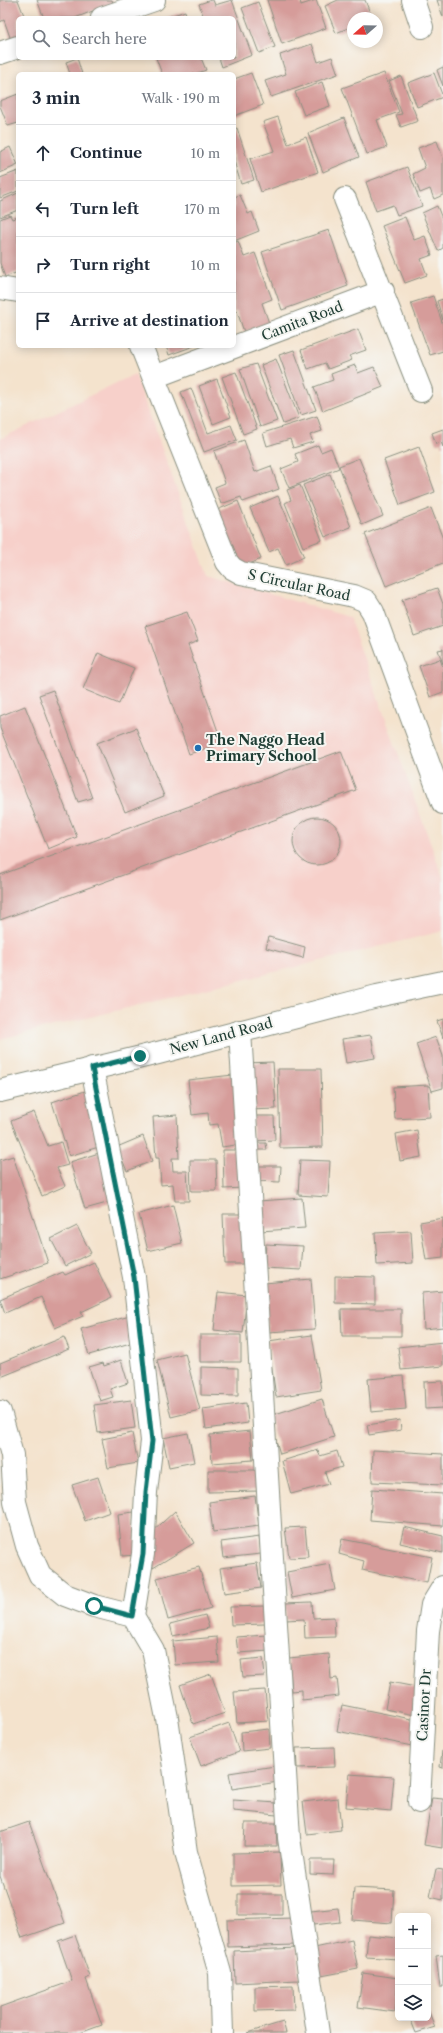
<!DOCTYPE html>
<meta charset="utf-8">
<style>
body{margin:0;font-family:"Libre Caslon Text",serif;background:#f6f6f7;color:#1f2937}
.controls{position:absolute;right:12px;bottom:12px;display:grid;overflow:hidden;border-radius:6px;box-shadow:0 2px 10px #0003}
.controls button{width:36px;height:36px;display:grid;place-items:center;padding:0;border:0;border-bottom:1px solid #e0e1e3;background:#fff;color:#1f2937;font:20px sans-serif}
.compass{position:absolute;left:347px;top:12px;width:36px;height:36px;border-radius:50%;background:#fff;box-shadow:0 2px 10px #0003;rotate:250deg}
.stop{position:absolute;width:12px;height:12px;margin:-9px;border:3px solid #0f766e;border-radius:50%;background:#fff}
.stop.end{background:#0f766e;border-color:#fff;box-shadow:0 1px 4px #0008}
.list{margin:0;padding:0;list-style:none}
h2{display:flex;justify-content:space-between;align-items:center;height:52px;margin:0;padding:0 16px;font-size:17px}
h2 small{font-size:13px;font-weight:400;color:#747a83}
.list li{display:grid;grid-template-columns:26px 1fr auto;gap:12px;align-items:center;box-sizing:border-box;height:56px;padding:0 16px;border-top:1px solid #e0e1e3}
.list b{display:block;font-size:15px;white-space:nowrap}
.list em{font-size:13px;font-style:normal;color:#747a83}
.icon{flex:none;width:22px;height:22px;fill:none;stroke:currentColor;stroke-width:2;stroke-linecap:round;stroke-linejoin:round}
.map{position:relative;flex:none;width:443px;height:2033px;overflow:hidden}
.search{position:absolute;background:#fff;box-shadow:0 2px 10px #0003;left:16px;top:16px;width:220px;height:44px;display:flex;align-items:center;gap:10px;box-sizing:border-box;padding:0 14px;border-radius:6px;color:#747a83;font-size:15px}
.panel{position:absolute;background:#fff;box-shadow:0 2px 10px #0003;left:16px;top:72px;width:220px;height:276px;border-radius:6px}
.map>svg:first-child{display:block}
.built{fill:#f7d0ca}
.building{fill:#d69c9a}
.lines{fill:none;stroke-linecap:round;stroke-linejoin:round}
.minor-casing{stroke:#8a9080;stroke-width:24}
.minor{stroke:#fff;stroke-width:22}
.route{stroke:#0f766e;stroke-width:5}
.poi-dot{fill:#1f6fb2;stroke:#f6f6f2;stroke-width:1.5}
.labels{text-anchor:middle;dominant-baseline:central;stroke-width:4;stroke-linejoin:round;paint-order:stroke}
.street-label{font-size:14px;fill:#1f3d34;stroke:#f6f6f2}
.poi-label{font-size:14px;font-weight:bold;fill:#1f3d34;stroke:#f6f6f2;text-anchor:start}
</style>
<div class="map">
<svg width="443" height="2033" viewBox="0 0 443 2033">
<rect width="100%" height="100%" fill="#f6f6f2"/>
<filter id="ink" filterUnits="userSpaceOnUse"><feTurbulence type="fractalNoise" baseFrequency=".025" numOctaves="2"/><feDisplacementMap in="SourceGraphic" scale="8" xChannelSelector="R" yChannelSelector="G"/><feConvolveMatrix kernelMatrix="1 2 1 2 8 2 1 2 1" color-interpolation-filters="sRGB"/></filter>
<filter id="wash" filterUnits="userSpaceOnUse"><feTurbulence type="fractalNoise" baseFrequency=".012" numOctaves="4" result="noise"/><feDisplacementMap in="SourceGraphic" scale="16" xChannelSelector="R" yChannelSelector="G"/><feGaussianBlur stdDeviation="0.9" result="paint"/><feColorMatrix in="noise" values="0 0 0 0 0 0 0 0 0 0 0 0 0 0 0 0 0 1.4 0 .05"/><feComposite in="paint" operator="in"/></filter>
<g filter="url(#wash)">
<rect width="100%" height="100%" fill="#f4e3cd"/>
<!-- built -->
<path class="built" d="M135,374L208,576L349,617L443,878V931L0,1039V439Z"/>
<g id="blocks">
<!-- building -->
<path class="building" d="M0,0H18L25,18H18V38L11,40L4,20L0,22Z
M37,0H112L113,3L75,18H44Z
M211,0H213L215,5L232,0L252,55L222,67L219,58H234V18H204L199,4Z
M267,0H300L301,5L316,0L326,28L282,44Z
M338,0H365L372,18H353V26L336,33L325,6Z
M437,0H443V17Z
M258,2L275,47L259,53L242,8Z
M185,11L187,18H165Z
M312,44L318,62L332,57L338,74L271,97L265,81L286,74L280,55Z
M77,58L82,74H70L66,62Z
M156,58H201L206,70L195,74H162Z
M443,67V86L437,70Z
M251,73L263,105L234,116V79Z
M384,73L399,112L377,120L387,147L367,154L342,88Z
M434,73L443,97L417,107L408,83Z
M401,76L418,121L401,127L396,115L402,114L389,81Z
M322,82L330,106L304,115L295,92Z
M18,94V123L8,126L0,106V101Z
M278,117L288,144L306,137L318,172L261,192L250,159L274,151L263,122Z
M344,118L359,157L323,172L308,133Z
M237,128L254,180L241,184L234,161V129Z
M437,141L443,158V195L434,199L430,189L420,193L413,174L425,168L418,148Z
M10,147L18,165L0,173V152Z
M407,167L422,206L397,215L393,205L376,211L366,182Z
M18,171V191L0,198V178Z
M18,193V210L0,217V201Z
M240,195L248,214L252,212L259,231L234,241V197Z
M437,206L443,221V248L438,251L422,213Z
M10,215L12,219L18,217V272L5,277L0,263V219Z
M405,217L414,240L425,236L432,255L421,259L427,275L405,283L382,226Z
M329,230L348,286L282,310L262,252Z
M238,241L244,257L255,253L272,299L262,303L269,323L244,332L237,311L234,312V243Z
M433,296L443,325V351L430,355L411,303Z
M443,299V320L437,301Z
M358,329L366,350L349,356L352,360L328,369L325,363L308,369L301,350Z
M166,346H194L169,355Z
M294,350L316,410L301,415L279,355Z
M276,359L299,418L283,424L261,365Z
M256,364L277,421L260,427L240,369Z
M355,365L358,373L374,367L383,387L323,411L314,387L333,380L331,374Z
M236,372L257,429L243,434L222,377Z
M217,379L231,417L213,424L199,386Z
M191,388L208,433L231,425L237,440L204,452L181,392Z
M317,416L322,431L310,435L313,442L293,448L290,439L267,446L263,433Z
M443,429V447L441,442L436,444L432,433Z
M244,440L255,472L271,466L279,489L243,502L241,497L221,504L215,487L225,483L214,451Z
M318,445L321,452L331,448L339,468L289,488L281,469L298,462L295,454Z
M419,447L435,492L400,505L384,460Z
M359,458L383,516L362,525L339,466Z
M330,474L351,527L325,537L303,485Z
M300,485L322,540L303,547L285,503L291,500L287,490Z
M278,496L304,557L286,565L278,548L269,552L250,508Z
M238,501L261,559L240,568L217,510Z
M431,508L443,539V563L386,586L365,534Z
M437,588L443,604V626L414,636L402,600Z
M187,612L198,641L188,645L222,743L189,754L145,626Z
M443,649V664L438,650Z
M98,653L134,668L119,704L83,689Z
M440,659L443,667V692L430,697L419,666Z
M53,690L92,798L78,802L39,695Z
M25,706L77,837L48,849L0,728V716Z
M136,728L164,796L125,812L97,743Z
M341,751L356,790L0,920V875Z
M293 841a24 24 0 1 1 48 0a24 24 0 1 1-48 0Z
M269,937L305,947L303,958L266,948Z
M443,1019V1038L437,1021Z
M371,1035L375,1058L346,1063L342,1039Z
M436,1037L443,1056V1088L432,1091L416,1044Z
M273,1062L276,1109L248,1110L245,1063Z
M278,1069H321L323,1147L280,1148Z
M233,1075L242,1144L222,1147L218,1124L209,1125L208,1113L192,1115L188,1080Z
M428,1085L430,1117L395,1119L393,1087Z
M85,1091L102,1146L69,1156L52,1102Z
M34,1112L48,1146L61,1142L68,1165L57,1168L65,1186L42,1196L11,1121Z
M177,1115L179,1158H172L173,1171H187L189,1201H175L173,1184L161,1185L159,1158H156L153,1117Z
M253,1116H274L275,1140L253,1141Z
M417,1130L421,1157L400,1161L396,1134Z
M143,1136L152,1161L127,1171L117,1147Z
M249,1143H266L267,1150H249Z
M223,1150H242L243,1188L224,1189Z
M99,1153L114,1201L85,1209L70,1162Z
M13,1156L48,1263L0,1279V1160Z
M190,1160H216L217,1191H191Z
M300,1160L330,1161L328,1197L298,1195Z
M256,1166H281L280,1182L255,1181Z
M302,1198L305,1228L260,1231L258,1201Z
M173,1205L182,1243L148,1251L139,1214Z
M223,1214H248L249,1264H225Z
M443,1218V1258L426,1260L420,1222Z
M77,1226L91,1253L65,1266L51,1239Z
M411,1231L413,1263L377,1265L375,1233Z
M266,1244L303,1246L301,1270L264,1268Z
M94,1262L111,1298L81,1312L83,1316L55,1328L41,1297L5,1313L0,1299L63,1272L65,1275Z
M335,1276L375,1277V1304L335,1303Z
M311,1279L315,1329L268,1332L264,1283Z
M443,1291V1327L424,1329L422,1293Z
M218,1292L247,1295L243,1333L214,1330Z
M341,1309H401V1336H342Z
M130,1316L137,1341L89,1355L81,1329Z
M200,1335H241V1362H200Z
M312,1335L321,1390L276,1397L268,1341Z
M64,1337L69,1349L1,1377L0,1363Z
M443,1342V1366L401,1370L398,1347Z
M185,1353L200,1410L171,1417L157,1360Z
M121,1360L128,1383L110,1389L113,1397L100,1401L89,1367L103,1363L104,1366Z
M201,1367L238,1368V1396L201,1395Z
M403,1376L406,1409L371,1412L368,1379Z
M443,1381V1408L425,1409L424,1382Z
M322,1399L334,1437L280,1454L269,1416Z
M131,1400L135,1428L98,1433L94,1405Z
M246,1403L248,1423L206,1429L203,1409Z
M400,1420L401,1430L369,1435L367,1425Z
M250,1431L253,1460L212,1463L210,1435Z
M132,1433L138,1463L108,1468L102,1439Z
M188,1433L194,1462L169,1467L163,1438Z
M318,1450L320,1456L337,1451L342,1467L325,1472L329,1484L291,1494L282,1461Z
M373,1450L443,1454V1485L372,1482Z
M208,1470H259L260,1491L208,1492Z
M98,1477L110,1512L85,1521L72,1485Z
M372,1489L443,1494V1526L370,1520Z
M255,1496L259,1526L213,1532L209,1502Z
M175,1511L194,1543L153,1568L149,1535Z
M134,1512L138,1555L122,1556L118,1514Z
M305,1527L308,1557L289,1558L285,1528Z
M404,1527L443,1536V1553L400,1543Z
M259,1537L261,1554L223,1558L221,1542Z
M342,1539L432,1557L427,1583L362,1570L364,1561L339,1554Z
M257,1563L261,1588L224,1593L220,1568Z
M330,1564L335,1590L292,1598L287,1572Z
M199,1567L211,1608L168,1620L157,1578Z
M312,1602L313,1618L334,1617L335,1637L305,1638L304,1619L286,1620L285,1603Z
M265,1606V1624L231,1625L230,1607Z
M205,1615L209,1628L173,1636L170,1624Z
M267,1635L269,1651L238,1653L236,1637Z
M217,1637L219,1662L175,1665L173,1641Z
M329,1654L331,1679L337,1678L339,1696L302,1700V1690L292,1691L289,1658Z
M263,1658L265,1676L243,1677L241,1660Z
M211,1674L225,1713L193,1724L180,1685Z
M390,1682L421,1688L415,1715L385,1709Z
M265,1690L268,1721L237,1723L234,1692Z
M342,1705L416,1720L412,1746L337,1731Z
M229,1723L239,1752L201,1766L190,1737Z
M269,1729L270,1748L242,1751L241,1732Z
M334,1747L335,1767L297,1768L296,1748Z
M442,1751H443V1768L440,1767Z
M275,1766L278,1782L232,1789L229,1773Z
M349,1774L394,1777L391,1811L346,1807Z
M338,1798L341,1830L307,1834L303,1802Z
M432,1798L443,1799L442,1848L424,1845Z
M233,1800L277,1803V1815L233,1811Z
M29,1822L65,1923L22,1938L0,1876V1832Z
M245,1823H276L277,1846H244Z
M280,1852L281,1885L233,1886V1853Z
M310,1860H334L333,1875L310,1874Z
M436,1869L443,1870V1900L430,1897Z
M354,1888L394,1890L392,1923L352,1920Z
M238,1894H282V1915H238Z
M338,1908L340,1922L313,1925L311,1911Z
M293,1918L295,1945L228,1947L227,1920Z
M75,1935L90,1977L86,1979L102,2025L80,2033H0V2007L72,1981L58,1941Z
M368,1935L398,1938V1959L366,1957Z
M352,1940L358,1969L316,1977L310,1949Z
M297,1948L299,1980L235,1983L234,1951Z
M443,1955V1987H440L436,1956Z
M363,1973L398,1978L395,2012L358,2007Z
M293,1986L294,2010L255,2011V1987Z
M428,2010L435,2027L416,2033L410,2018H428Z
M283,2022L286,2033H247Z"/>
</g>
</g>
<g filter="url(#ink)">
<use href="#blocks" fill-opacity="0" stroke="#8a9080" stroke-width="1"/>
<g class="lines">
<!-- minor casing -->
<g class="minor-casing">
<path id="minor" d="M413,0L422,27
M102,18L154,0
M0,53L18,47
M345,199L421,391
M0,288L18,291
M141,346L227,562L232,568L241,573L354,596L366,601L373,612L443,803
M154,377L383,291
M240,1031L289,1838L318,2033
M0,1091L158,1053L377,996L443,982
M0,1412L12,1455L15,1502L27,1546L40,1575L65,1595L94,1606L133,1616L143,1554L146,1492L152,1441L134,1277L92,1068
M133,1616L153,1650L167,1718L186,1852L220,1973L222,2033
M419,1802L428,1631L432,1605L443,1587"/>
</g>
<!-- minor -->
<use href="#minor" class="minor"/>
</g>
</g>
<g class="lines" filter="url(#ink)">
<!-- route -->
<path class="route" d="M94,1606L132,1616L143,1554L146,1492L152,1441L134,1277L92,1068L140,1056"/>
</g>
<!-- markers -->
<circle class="poi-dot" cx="198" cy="748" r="4"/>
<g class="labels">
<!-- street labels -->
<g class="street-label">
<text transform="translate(302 321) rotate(-21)">Camita Road</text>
<text transform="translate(299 585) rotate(12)">S Circular Road</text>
<text transform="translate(221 1036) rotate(-15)">New Land Road</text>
<text transform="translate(424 1705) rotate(-87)">Casinor Dr</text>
</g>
<!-- poi labels -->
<g class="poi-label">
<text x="206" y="740">The Naggo Head<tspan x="206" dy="16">Primary School</tspan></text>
</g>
</g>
</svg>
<div class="controls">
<button>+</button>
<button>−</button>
<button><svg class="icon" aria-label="layers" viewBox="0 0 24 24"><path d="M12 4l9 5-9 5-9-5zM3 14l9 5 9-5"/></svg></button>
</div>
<svg class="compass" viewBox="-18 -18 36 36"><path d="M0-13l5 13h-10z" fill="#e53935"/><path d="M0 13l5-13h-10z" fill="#747a83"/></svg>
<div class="stop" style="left:94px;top:1606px"></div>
<div class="stop end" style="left:140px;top:1056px"></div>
<div class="search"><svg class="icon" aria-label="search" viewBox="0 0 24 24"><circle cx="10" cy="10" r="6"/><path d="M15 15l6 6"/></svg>Search here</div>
<section class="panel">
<h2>3 min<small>Walk · 190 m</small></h2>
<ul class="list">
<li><svg class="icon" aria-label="ahead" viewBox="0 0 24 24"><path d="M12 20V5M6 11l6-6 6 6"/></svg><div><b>Continue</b></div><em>10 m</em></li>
<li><svg class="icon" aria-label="left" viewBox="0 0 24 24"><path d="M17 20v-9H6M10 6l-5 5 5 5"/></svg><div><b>Turn left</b></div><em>170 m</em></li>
<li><svg class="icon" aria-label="right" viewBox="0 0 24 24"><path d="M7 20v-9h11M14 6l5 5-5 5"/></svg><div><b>Turn right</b></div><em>10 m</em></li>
<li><svg class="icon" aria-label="arrive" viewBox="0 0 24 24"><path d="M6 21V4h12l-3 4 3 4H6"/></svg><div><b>Arrive at destination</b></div></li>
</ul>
</section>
</div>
